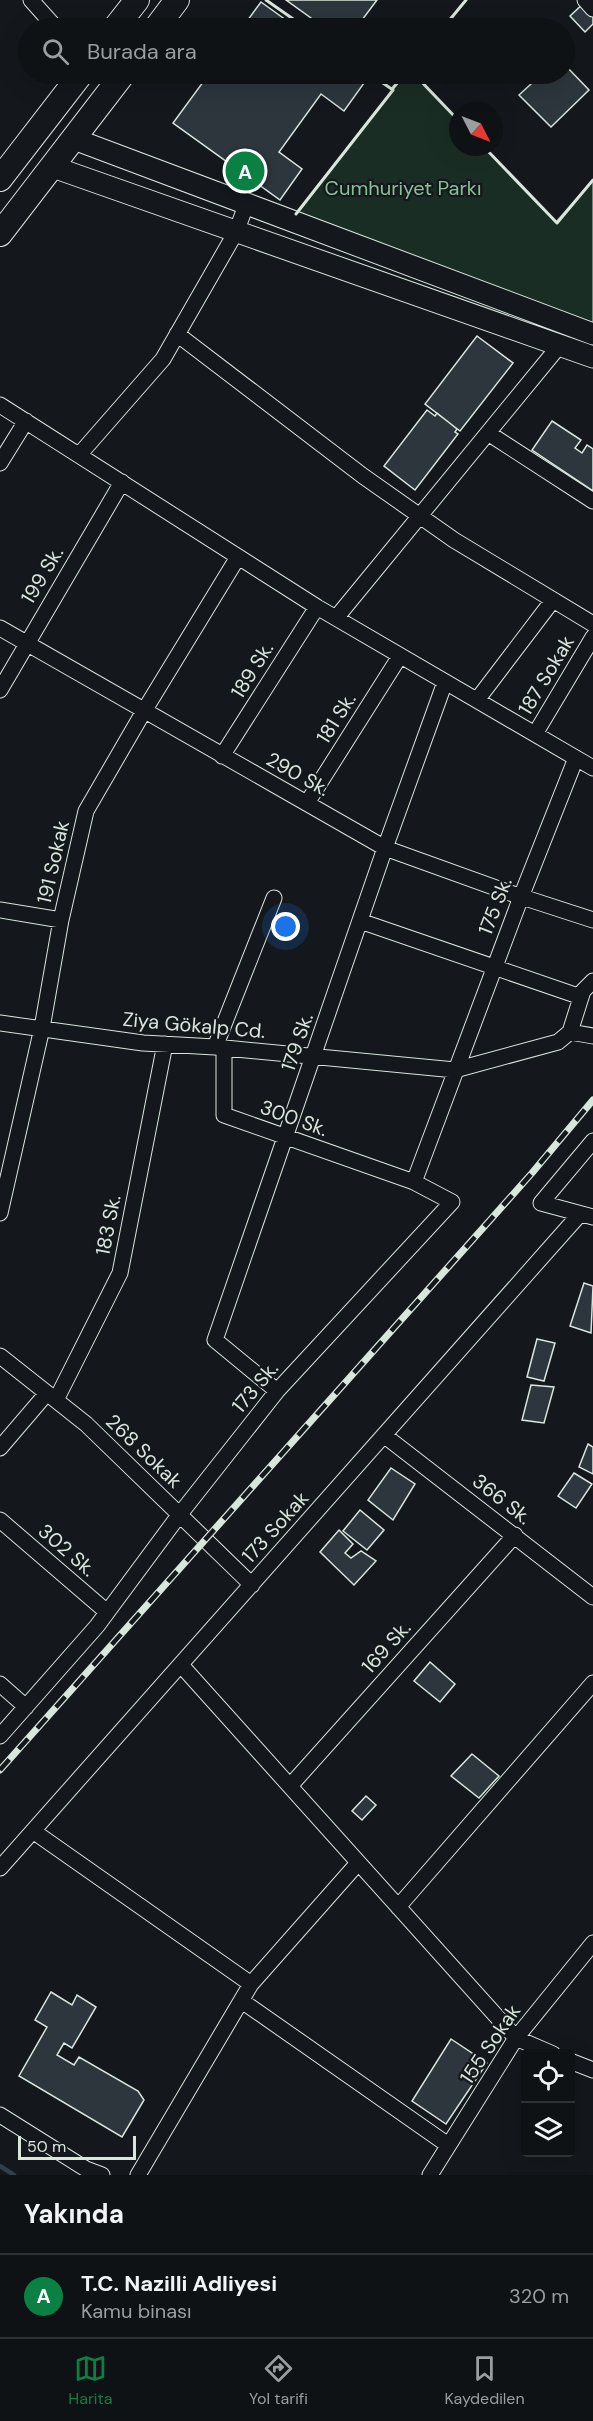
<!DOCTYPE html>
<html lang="tr">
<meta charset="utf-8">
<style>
body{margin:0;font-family:"DM Sans",sans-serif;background:#181b1e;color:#f1f3f6}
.controls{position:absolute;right:18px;bottom:18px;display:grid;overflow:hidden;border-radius:6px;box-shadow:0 6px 24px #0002}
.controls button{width:54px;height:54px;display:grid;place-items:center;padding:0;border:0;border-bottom:2px solid #2f3234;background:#0f1215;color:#f1f3f6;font:30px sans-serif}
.compass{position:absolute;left:449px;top:102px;width:54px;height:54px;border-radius:50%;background:#0f1215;box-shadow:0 6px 24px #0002;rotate:132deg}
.scale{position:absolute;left:18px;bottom:15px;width:118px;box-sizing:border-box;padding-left:6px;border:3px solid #d8e6dc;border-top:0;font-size:16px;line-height:21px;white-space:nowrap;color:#d8e6dc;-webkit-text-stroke:4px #14181c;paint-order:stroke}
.you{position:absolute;left:286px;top:927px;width:21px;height:21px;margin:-15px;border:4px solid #fff;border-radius:50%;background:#1a73e8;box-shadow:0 0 0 9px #1a73e833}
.badge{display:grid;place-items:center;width:39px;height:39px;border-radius:50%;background:#0b8043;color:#fff;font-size:20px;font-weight:700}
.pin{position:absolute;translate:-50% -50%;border:3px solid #fff;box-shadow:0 2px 6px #0006}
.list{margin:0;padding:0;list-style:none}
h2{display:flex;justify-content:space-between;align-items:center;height:78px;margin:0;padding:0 24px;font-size:26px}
h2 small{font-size:20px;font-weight:400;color:#9b9ea0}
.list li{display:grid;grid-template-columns:39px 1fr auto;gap:18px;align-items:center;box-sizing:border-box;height:84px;padding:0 24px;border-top:2px solid #2f3234}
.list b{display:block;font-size:22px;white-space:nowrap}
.list p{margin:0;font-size:20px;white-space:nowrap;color:#9b9ea0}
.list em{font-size:20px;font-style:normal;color:#9b9ea0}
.icon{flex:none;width:33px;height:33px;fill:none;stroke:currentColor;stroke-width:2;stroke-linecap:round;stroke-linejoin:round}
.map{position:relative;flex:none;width:593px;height:2175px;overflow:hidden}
.search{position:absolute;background:#0f1215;box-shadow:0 6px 24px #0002;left:18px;right:18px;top:18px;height:66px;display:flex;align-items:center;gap:15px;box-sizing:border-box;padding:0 21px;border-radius:33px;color:#9b9ea0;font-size:22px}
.sheet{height:162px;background:#0f1215}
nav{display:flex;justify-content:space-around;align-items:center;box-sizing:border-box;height:84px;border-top:2px solid #2f3234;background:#0f1215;font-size:16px;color:#9b9ea0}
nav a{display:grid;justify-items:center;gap:3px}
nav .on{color:#0b8043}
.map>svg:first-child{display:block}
.green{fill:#1a2d24;stroke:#939e99;stroke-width:1.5}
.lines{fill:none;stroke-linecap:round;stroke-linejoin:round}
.stream{stroke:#2f3f4d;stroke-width:4.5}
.building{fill:#2c363c;stroke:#d8e6dc;stroke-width:1.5}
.minor-casing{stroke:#d8e6dc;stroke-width:17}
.secondary-casing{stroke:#d8e6dc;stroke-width:23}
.trunk-casing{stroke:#d8e6dc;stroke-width:26}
.minor{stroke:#14181c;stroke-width:15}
.secondary{stroke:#14181c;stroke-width:21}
.trunk{stroke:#14181c;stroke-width:24}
.rail-casing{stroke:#d8e6dc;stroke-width:7}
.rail{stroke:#14181c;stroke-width:4.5;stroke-dasharray:14;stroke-linecap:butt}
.wall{stroke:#d8e6dc;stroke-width:3}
.labels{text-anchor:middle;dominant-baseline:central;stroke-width:4.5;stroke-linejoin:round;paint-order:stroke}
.park-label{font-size:20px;fill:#8ac095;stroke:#14181c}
.street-label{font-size:20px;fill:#d8e6dc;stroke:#14181c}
</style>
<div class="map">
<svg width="593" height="2175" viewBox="0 0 593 2175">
<rect width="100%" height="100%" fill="#14181c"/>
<!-- green -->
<path class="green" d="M405,74H414L458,120V147H484L556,222L593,180V334L291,220Z"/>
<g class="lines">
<!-- stream -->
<path class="stream" d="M0,2166L14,2175"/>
</g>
<!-- building -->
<path class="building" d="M286,0H377L356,28H325Z
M586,1L593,9V24L585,32L570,16Z
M261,2L297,28H242Z
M564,64L589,90L551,127L519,95L542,74H564Z
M209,74H360L367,79L344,111L321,94L279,152L302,169L280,200L173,123Z
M477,336L513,363L460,431L425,404Z
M427,410L435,416L437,413L457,429L455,432L458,434L415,490L384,466Z
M552,421L581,440L575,448L582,453L587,445L593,449V491L532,450Z
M584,1283L593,1286L591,1333L570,1326Z
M537,1339L555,1343L544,1381L527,1377Z
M531,1385L554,1387L544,1423L522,1420Z
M588,1444L593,1447V1474L579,1467Z
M391,1468L415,1484L393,1520L368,1500Z
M574,1473L592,1484L576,1508L558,1496Z
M360,1510L384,1530L367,1550L343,1531Z
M339,1530L353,1544L345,1553L351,1558L361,1551L376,1561L354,1585L320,1552Z
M430,1662L455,1684L440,1702L414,1681Z
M472,1754L499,1776L479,1798L451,1776Z
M366,1796L376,1805L362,1820L352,1811Z
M51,1992L72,2005L77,1995L96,2007L72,2048L64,2043L57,2055L74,2065L79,2057L138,2091L144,2100L122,2137L19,2076L47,2027L35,2020Z
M451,2039L487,2063L446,2124L412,2101Z"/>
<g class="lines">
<!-- minor casing -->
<g class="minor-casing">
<path id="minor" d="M31,0L56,28
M585,0L593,9
M177,334L363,476L454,540L593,624
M0,405L317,607L593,768
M488,433L593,501
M79,455L163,359L236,232L247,203
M0,463L26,421
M336,618L560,345
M0,628L385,848L513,894L593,920
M0,690L122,482
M477,700L553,600
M535,734L593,637
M222,756L317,607
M307,803L400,656
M0,910L61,920
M360,921L581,997
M0,1023L143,1043L215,1047L455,1070L558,1042L570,1032L593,1036
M570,1032L583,991L593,981
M215,1047L274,898
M224,1048V1115L414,1182
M593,1141L541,1203L593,1217
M0,1213L42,1028L61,920L86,811L144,711L238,557
M0,1356L86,1424L252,1585
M277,1391L215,1340L385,848L445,682
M56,1400L120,1273L165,1044
M385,1436L593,1597
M0,1448L47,1393
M0,1520L107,1612
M181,1665L516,2038L553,2054
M0,1684L26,1707
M0,1736L97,1626L180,1514L277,1391L452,1202L414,1182L521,897L576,758
M290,1786L515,1535
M33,1831L251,1984
M0,1868L580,1214
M398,1907L593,1683
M242,2001L448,2145
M570,2061L593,2070
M0,2115L86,2169L102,2175
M138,2175L251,1984L358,1863
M430,2175L516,2038L593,1943"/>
</g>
<!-- secondary casing -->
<g class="secondary-casing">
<path id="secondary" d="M74,139L593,334
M53,167L593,357"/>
</g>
<!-- trunk casing -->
<g class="trunk-casing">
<path id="trunk" d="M115,28L137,0
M156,28L177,0
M0,179L81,74
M0,234L123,74"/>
</g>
<!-- minor -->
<use href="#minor" class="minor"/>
<!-- secondary -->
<use href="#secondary" class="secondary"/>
<!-- trunk -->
<use href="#trunk" class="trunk"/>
<!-- rail casing -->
<g class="rail-casing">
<path id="rail" d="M0,1770L532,1173L593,1100"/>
</g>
<!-- rail -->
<use href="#rail" class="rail"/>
<!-- wall -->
<path class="wall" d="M266,0L306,28
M443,28L466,0
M414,74L458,120
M392,89L405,74
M484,147L557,223L593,180
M296,214L393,90L370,74"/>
</g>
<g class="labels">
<!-- park labels -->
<g class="park-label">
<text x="403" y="188">Cumhuriyet Parkı</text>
</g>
<!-- street labels -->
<g class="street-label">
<text transform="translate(42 575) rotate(-59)">199 Sk.</text>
<text transform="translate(252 670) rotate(-58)">189 Sk.</text>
<text transform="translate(546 675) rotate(-59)">187 Sokak</text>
<text transform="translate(336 718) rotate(-58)">181 Sk.</text>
<text transform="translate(298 774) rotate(29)">290 Sk.</text>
<text transform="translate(53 862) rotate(-77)">191 Sokak</text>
<text transform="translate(495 906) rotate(-69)">175 Sk.</text>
<text transform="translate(194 1025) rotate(5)">Ziya Gökalp Cd.</text>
<text transform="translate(297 1042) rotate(-71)">179 Sk.</text>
<text transform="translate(294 1118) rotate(20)">300 Sk.</text>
<text transform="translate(108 1225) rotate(-79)">183 Sk.</text>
<text transform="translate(255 1387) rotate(-50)">173 Sk.</text>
<text transform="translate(144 1451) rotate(44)">268 Sokak</text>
<text transform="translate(502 1499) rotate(38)">366 Sk.</text>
<text transform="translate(275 1527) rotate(-48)">173 Sokak</text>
<text transform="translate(67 1550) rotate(41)">302 Sk.</text>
<text transform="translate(386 1647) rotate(-48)">169 Sk.</text>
<text transform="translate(490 2044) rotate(-56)">155 Sokak</text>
</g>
</g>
</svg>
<div class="controls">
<button><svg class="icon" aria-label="locate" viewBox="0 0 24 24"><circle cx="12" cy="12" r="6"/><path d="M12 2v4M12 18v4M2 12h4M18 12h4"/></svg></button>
<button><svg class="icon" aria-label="layers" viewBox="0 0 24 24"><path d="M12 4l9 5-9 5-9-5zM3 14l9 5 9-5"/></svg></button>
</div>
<svg class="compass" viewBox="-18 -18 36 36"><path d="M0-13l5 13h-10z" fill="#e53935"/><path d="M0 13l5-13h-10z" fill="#9b9ea0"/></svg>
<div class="scale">50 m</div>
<div class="you"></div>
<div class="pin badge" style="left:245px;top:171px">A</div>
<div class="search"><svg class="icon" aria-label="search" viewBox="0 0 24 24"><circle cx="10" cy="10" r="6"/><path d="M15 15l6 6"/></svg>Burada ara</div>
</div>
<section class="sheet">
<h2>Yakında<small></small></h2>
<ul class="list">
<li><span class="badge">A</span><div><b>T.C. Nazilli Adliyesi</b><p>Kamu binası</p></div><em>320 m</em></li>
</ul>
</section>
<nav>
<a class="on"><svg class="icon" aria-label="map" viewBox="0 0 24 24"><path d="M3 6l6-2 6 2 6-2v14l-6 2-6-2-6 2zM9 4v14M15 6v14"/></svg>Harita</a>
<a><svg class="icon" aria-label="directions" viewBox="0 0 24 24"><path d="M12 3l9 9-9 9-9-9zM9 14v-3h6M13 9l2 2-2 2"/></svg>Yol tarifi</a>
<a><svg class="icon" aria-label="saved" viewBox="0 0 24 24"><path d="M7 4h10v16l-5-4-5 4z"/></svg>Kaydedilen</a>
</nav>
